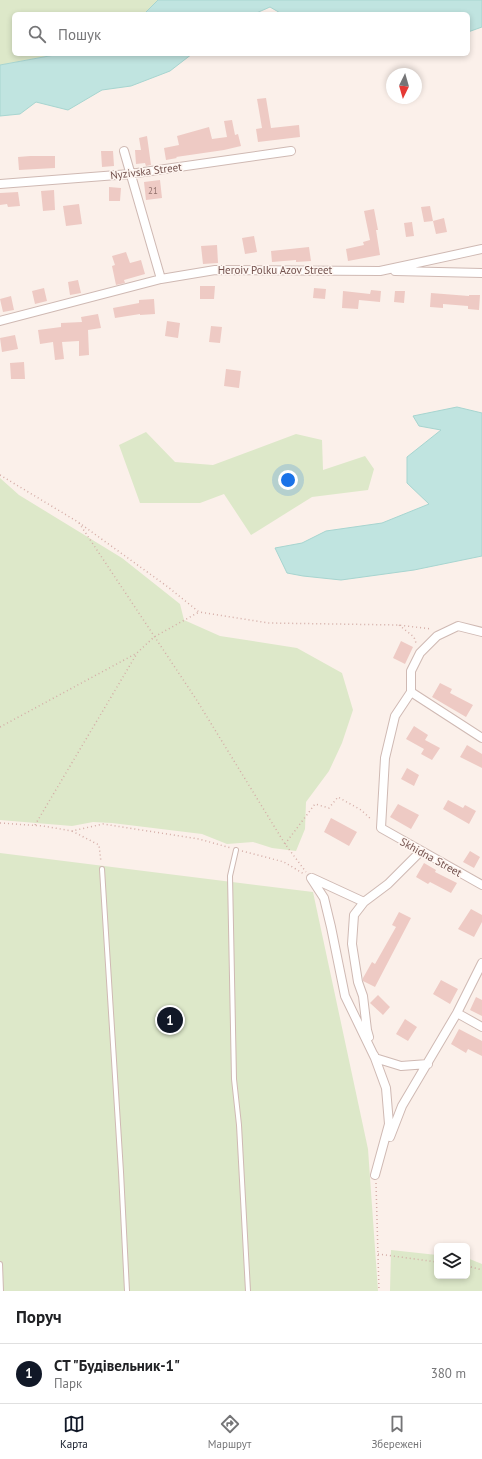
<!DOCTYPE html>
<html lang="uk">
<meta charset="utf-8">
<style>
body{margin:0;font-family:"PT Sans",sans-serif;background:#f2f2f2;color:#202124}
.controls{position:absolute;right:12px;bottom:12px;display:grid;overflow:hidden;border-radius:6px;box-shadow:0 2px 6px #0003}
.controls button{width:36px;height:36px;display:grid;place-items:center;padding:0;border:0;border-bottom:1px solid #e0e0e0;background:#fff;color:#202124;font:20px sans-serif}
.compass{position:absolute;left:386px;top:68px;width:36px;height:36px;border-radius:50%;background:#fff;box-shadow:0 2px 6px #0003;rotate:185deg}
.you{position:absolute;left:288px;top:480px;width:14px;height:14px;margin:-10px;border:3px solid #fff;border-radius:50%;background:#1a73e8;box-shadow:0 0 0 6px #1a73e833}
.badge{display:grid;place-items:center;width:26px;height:26px;border-radius:50%;background:#111827;color:#fff;font-size:13px;font-weight:700}
.pin{position:absolute;translate:-50% -50%;border:2px solid #fff;box-shadow:0 1px 4px #0006}
.list{margin:0;padding:0;list-style:none}
h2{display:flex;justify-content:space-between;align-items:center;height:52px;margin:0;padding:0 16px;font-size:17px}
h2 small{font-size:13px;font-weight:400;color:#757577}
.list li{display:grid;grid-template-columns:26px 1fr auto;gap:12px;align-items:center;box-sizing:border-box;height:60px;padding:0 16px;border-top:1px solid #e0e0e0}
.list b{display:block;font-size:15px;white-space:nowrap}
.list p{margin:0;font-size:13px;white-space:nowrap;color:#757577}
.list em{font-size:13px;font-style:normal;color:#757577}
.icon{flex:none;width:22px;height:22px;fill:none;stroke:currentColor;stroke-width:2;stroke-linecap:round;stroke-linejoin:round}
.map{position:relative;flex:none;width:482px;height:1291px;overflow:hidden}
.search{position:absolute;background:#fff;box-shadow:0 2px 6px #0003;left:12px;right:12px;top:12px;height:44px;display:flex;align-items:center;gap:10px;box-sizing:border-box;padding:0 14px;border-radius:6px;color:#757577;font-size:15px}
.sheet{height:112px;background:#fff}
nav{display:flex;justify-content:space-around;align-items:center;box-sizing:border-box;height:56px;border-top:1px solid #e0e0e0;background:#fff;font-size:11px;color:#757577}
nav a{display:grid;justify-items:center;gap:2px}
nav .on{color:#111827}
.map>svg:first-child{display:block}
.green{fill:#dde8c9}
.water{fill:#c0e4e0;stroke:#a7d5d0}
.building{fill:#eecac4}
.lines{fill:none;stroke-linecap:round;stroke-linejoin:round}
.service-casing{stroke:#cfb9b3;stroke-width:6}
.minor-casing{stroke:#cfb9b3;stroke-width:10}
.path{stroke:#d4ada7;stroke-width:1.5;stroke-dasharray:1 3;stroke-linecap:butt}
.service{stroke:#fff;stroke-width:4}
.minor{stroke:#fff;stroke-width:8}
.labels{text-anchor:middle;dominant-baseline:central;stroke-width:3;stroke-linejoin:round;paint-order:stroke}
.number-label{font-size:9px;fill:#92716c}
.street-label{font-size:11px;fill:#74534f;stroke:#fef5f0}
</style>
<div class="map">
<svg width="482" height="1291" viewBox="0 0 482 1291">
<rect width="100%" height="100%" fill="#fbf0ea"/>
<!-- green -->
<path class="green" d="M0,0H158L144,14H14V54H60L0,65Z
M146,432L175,462L213,465L296,434L322,440L323,470L365,456L374,469L368,490L312,497L251,535L224,494L200,503H140L119,445Z
M0,478L19,495L122,558L180,604L184,620L220,636L297,648L342,673L353,710L342,743L329,771L306,802L305,829L296,851L272,848L253,842L227,844L202,834L112,823L93,822L72,826L0,820Z
M0,853L313,892L368,1149L378,1291H0Z
M391,1250L437,1255V1276H467V1258L482,1264V1291H390Z"/>
<!-- water -->
<path class="water" d="M158,0H482V27L468,32V14H282L270,7L254,14H144Z
M60,54H192L170,71L131,86L102,90L68,110L36,102L20,114L0,116V65Z
M457,407L482,413V556L414,570L341,580L303,576L287,573L275,548L302,543L326,531L382,523L429,504L407,483V457L441,430L419,426L413,416Z"/>
<!-- building -->
<path class="building" d="M266,98L271,128L299,125L300,137L258,142L256,129L262,128L257,99Z
M232,120L235,135L238,134L241,146L224,150L176,157L177,158L166,160L164,148L179,145L177,136L209,127L212,139L227,137L224,121Z
M147,136L151,165L146,166L145,163L136,164L135,150H141L139,138Z
M101,151H113L114,166L102,167Z
M30,156H55V168L19,170L18,157Z
M160,180L162,198L146,200L144,182Z
M109,187L121,188L120,201H109Z
M54,190L55,210L43,211L41,191Z
M18,192L20,206L8,207L7,204L0,205V193Z
M79,204L82,224L66,226L63,206Z
M430,206L433,221L424,222L421,207Z
M374,209L378,230H376L380,255L348,261L346,249L364,245L363,242L370,240L364,211Z
M444,218L447,232L436,234L433,221Z
M412,222L414,236L406,237L404,223Z
M254,236L257,252L245,254L242,238Z
M217,245L218,263L203,264L201,246Z
M309,247L311,261L296,262V260L272,262L271,251Z
M126,252L130,263L141,260L145,274L124,280L125,283L116,285L112,266L115,265L112,256Z
M78,280L81,293L70,295L68,282Z
M200,286H215L214,299H200Z
M44,288L47,301L35,304L32,291Z
M314,288L326,289L325,299L313,298Z
M371,290L381,291L380,302L359,300L358,309L342,308L343,291L370,294Z
M395,291H405L404,303L394,302Z
M431,293L469,296V295H480L479,310L468,309V306L443,304V308L430,307Z
M11,296L14,310L3,312L0,299Z
M154,299L155,314L140,315V314L115,318L113,308L139,303V300Z
M98,314L101,328L88,330L89,355L79,356V341L62,342L64,359L55,360L53,342L40,344L38,330L61,327V323L82,322L81,317Z
M167,321L180,323L178,338L165,336Z
M211,326L222,327L220,343L209,342Z
M15,335L18,349L2,352L0,338Z
M24,362L25,379H11L10,363Z
M226,369L241,371L239,388L224,386Z
M401,641L413,647L405,664L393,658Z
M440,683L452,689L450,693L473,705L466,717L432,697Z
M414,726L428,735L425,740L440,748L432,760L421,754L424,749L406,739Z
M467,745L482,754V768L460,757Z
M407,768L419,775L414,786L401,779Z
M448,800L463,808L465,805L476,811L469,824L443,809Z
M398,804L419,815L411,829L390,817Z
M331,818L357,832L349,846L324,832Z
M470,851L480,857L474,868L463,862Z
M424,863L436,870L435,872L457,883L451,893L430,882L428,884L416,877Z
M471,909L482,915V922L474,937L458,929Z
M399,912L411,918L375,987L363,981V978L372,962L375,964L396,927L392,925Z
M441,980L458,989L450,1004L433,994Z
M378,995L390,1007L383,1015L370,1003Z
M476,997L482,1000V1016L470,1010Z
M405,1019L417,1027L408,1041L396,1034Z
M459,1029L482,1041V1056L468,1049L466,1053L451,1044Z"/>
<g class="lines">
<!-- service casing -->
<g class="service-casing">
<path id="service" d="M236,850L230,876L234,1079L239,1125L248,1291
M102,869L121,1172L127,1291
M0,1264L1,1291"/>
</g>
<!-- minor casing -->
<g class="minor-casing">
<path id="minor" d="M124,151L161,279
M0,184L130,174L291,151
M395,271L482,273
M0,321L161,279L215,270L380,271L482,249
M482,632L458,626L437,636L420,653L411,671V692L395,716L385,758L381,828L482,885
M411,692L482,738
M311,878L324,898L331,927L345,996L375,1058L386,1088L389,1124L375,1175
M312,878L364,902L388,884L421,851
M364,902L354,915L352,944L358,982L363,996L367,1030L369,1037
M457,1013L482,1027
M374,1055L375,1058L401,1066L428,1064
M390,1137L402,1106L457,1013L482,963"/>
</g>
<!-- path -->
<path class="path" d="M0,475L78,522L168,587L199,612L269,623L398,625L432,629
M79,523L196,699L285,844L306,872
M399,625L414,637L416,643
M0,727L137,653L154,637L199,612
M0,823L43,826L72,831L103,824L199,839L231,848
M35,825L136,655
M72,831L99,845L101,862
M285,844L315,804L329,808L338,797L361,810L372,820
M242,851L284,862L304,874
M376,1183L379,1291
M378,1254L437,1262
M467,1266L482,1270"/>
<!-- service -->
<use href="#service" class="service"/>
<!-- minor -->
<use href="#minor" class="minor"/>
</g>
<g class="labels">
<!-- number labels -->
<g class="number-label">
<text x="153" y="190">21</text>
</g>
<!-- street labels -->
<g class="street-label">
<text transform="translate(146 171) rotate(-7)">Nyzivska Street</text>
<text x="275" y="270">Heroiv Polku Azov Street</text>
<text transform="translate(431 857) rotate(29)">Skhidna Street</text>
</g>
</g>
</svg>
<div class="controls">
<button><svg class="icon" aria-label="layers" viewBox="0 0 24 24"><path d="M12 4l9 5-9 5-9-5zM3 14l9 5 9-5"/></svg></button>
</div>
<svg class="compass" viewBox="-18 -18 36 36"><path d="M0-13l5 13h-10z" fill="#e53935"/><path d="M0 13l5-13h-10z" fill="#757577"/></svg>
<div class="you"></div>
<div class="pin badge" style="left:170px;top:1020px">1</div>
<div class="search"><svg class="icon" aria-label="search" viewBox="0 0 24 24"><circle cx="10" cy="10" r="6"/><path d="M15 15l6 6"/></svg>Пошук</div>
</div>
<section class="sheet">
<h2>Поруч<small></small></h2>
<ul class="list">
<li><span class="badge">1</span><div><b>СТ &quot;Будівельник-1&quot;</b><p>Парк</p></div><em>380 m</em></li>
</ul>
</section>
<nav>
<a class="on"><svg class="icon" aria-label="map" viewBox="0 0 24 24"><path d="M3 6l6-2 6 2 6-2v14l-6 2-6-2-6 2zM9 4v14M15 6v14"/></svg>Карта</a>
<a><svg class="icon" aria-label="directions" viewBox="0 0 24 24"><path d="M12 3l9 9-9 9-9-9zM9 14v-3h6M13 9l2 2-2 2"/></svg>Маршрут</a>
<a><svg class="icon" aria-label="saved" viewBox="0 0 24 24"><path d="M7 4h10v16l-5-4-5 4z"/></svg>Збережені</a>
</nav>
